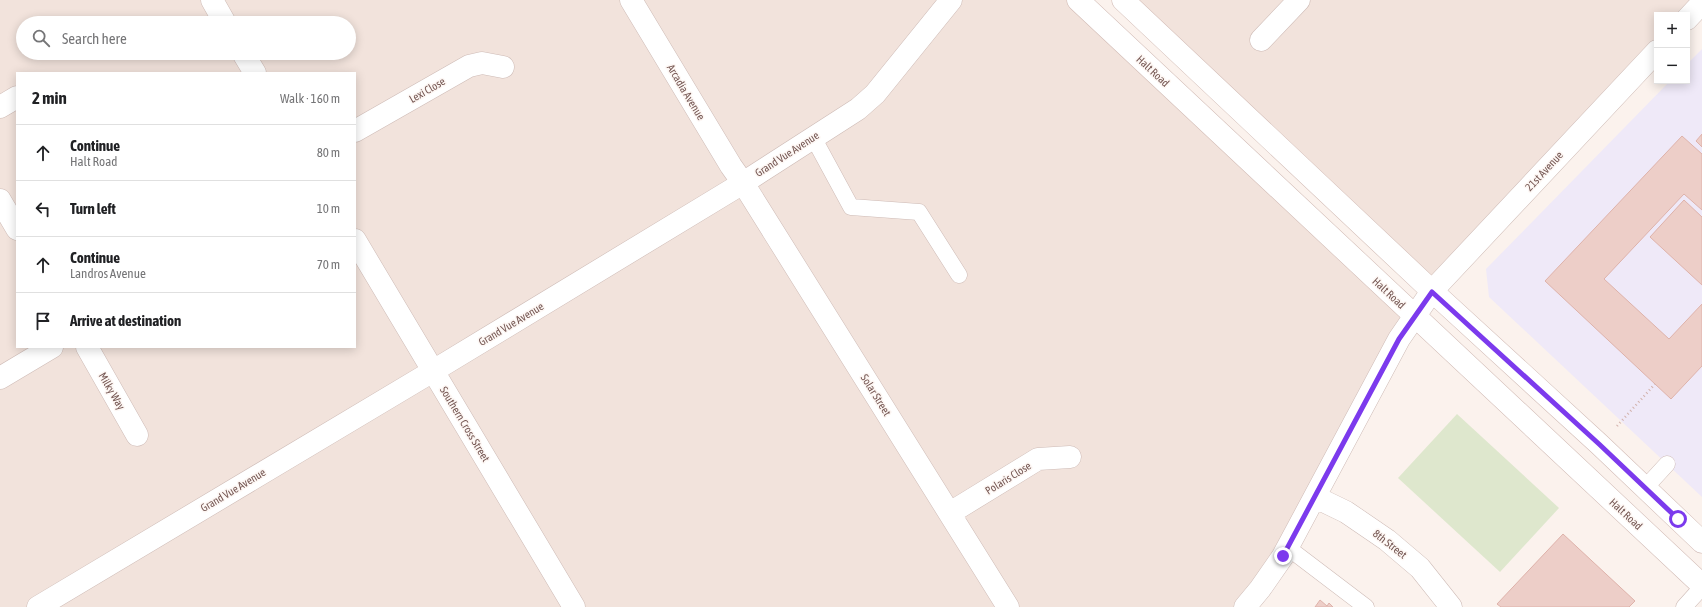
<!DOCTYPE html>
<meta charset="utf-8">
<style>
body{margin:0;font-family:"Asap Condensed",sans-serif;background:#f2f2f2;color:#202124}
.controls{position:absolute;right:12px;top:12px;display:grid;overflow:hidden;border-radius:0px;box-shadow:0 2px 10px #0003}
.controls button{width:36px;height:36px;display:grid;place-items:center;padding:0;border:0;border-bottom:1px solid #e0e0e0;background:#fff;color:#202124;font:20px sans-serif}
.stop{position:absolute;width:12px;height:12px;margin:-9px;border:3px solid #7c3aed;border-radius:50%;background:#fff}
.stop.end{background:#7c3aed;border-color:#fff;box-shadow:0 1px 4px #0008}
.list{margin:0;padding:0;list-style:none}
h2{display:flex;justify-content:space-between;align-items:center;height:52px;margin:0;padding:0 16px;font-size:17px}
h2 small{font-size:13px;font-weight:400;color:#757577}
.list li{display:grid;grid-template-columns:26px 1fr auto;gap:12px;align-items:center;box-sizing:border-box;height:56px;padding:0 16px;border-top:1px solid #e0e0e0}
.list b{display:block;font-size:15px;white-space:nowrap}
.list p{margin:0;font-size:13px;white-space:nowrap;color:#757577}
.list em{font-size:13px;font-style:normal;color:#757577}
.icon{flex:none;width:22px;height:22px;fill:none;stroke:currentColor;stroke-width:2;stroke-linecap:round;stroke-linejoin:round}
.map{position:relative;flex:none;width:1702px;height:607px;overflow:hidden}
.search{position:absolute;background:#fff;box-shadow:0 2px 10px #0003;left:16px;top:16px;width:340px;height:44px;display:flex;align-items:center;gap:10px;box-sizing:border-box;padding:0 14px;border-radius:22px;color:#757577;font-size:15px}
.panel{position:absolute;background:#fff;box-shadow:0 2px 10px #0003;left:16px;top:72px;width:340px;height:276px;border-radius:0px}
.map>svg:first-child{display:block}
.residential{fill:#f2e3dc;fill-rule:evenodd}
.education{fill:#efe9f8}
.pitch{fill:#dee7cd}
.building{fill:#edcec8;stroke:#deb2aa}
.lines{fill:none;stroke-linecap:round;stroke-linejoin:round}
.lane-casing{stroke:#cebbb6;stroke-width:17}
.street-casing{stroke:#cebbb6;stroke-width:23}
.secondary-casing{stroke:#d1bab4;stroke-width:23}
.path{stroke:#d2b1ab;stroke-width:2.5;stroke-dasharray:1 3;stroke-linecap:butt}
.lane{stroke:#fff;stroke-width:16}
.street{stroke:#fff;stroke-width:22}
.secondary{stroke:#fff;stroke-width:22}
.route{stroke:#7c3aed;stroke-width:5}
.labels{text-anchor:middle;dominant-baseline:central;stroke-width:3;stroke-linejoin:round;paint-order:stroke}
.street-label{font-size:11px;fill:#745652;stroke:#fdf7f4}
</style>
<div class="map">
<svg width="1702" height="607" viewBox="0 0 1702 607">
<rect width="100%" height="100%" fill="#fbf2ed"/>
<!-- residential -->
<path class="residential" d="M0,0H1071L1412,317L1243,607H0ZM23,23H349V53H23ZM17,73H355V347H17Z
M1133,0H1702L1687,15H1657V50L1432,288Z"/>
<!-- education -->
<path class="education" d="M1702,49V497L1489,297L1486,269L1670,81H1687V64Z"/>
<!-- pitch -->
<path class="pitch" d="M1457,414L1559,508L1500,572L1398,478Z"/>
<!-- building -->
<path class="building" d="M1702,134V147L1696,141Z
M1682,136L1702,154V210L1684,194L1604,279L1669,339L1702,304V366L1671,399L1545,281Z
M1684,200L1702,217V285L1650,237Z
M1563,534L1635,601L1629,607H1501L1497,604Z
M1320,600L1327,606L1329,603L1333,607H1315Z"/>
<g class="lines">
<!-- lane casing -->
<g class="lane-casing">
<path id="lane" d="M813,137L851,207L919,212L959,275
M1645,488L1667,464
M1287,547L1366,607
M1684,607L1702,587"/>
</g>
<!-- street casing -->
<g class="street-casing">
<path id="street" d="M212,0L225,23
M631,0L731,166L743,183L1008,607
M1687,19L1702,3
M1261,40L1299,0
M243,53L255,73
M0,107L17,97
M355,131L469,66L482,63L503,67
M0,200L17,229
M355,240L574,607
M87,347L137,435
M0,378L52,347
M1315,497L1346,512L1387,540L1420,568L1451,607
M950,513L1038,459L1070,457
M38,607L433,371L743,183L858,109L875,94L951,0
M1245,607L1260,589L1283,556L1399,339L1432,291L1657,51"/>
</g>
<!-- secondary casing -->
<g class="secondary-casing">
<path id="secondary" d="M1078,0L1702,585
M1123,0L1432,291L1599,444L1702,542"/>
</g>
<!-- path -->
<path class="path" d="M1617,426L1655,384"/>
<!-- lane -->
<use href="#lane" class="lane"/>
<!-- street -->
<use href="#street" class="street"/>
<!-- secondary -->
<use href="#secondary" class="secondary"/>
</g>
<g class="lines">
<!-- route -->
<path class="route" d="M1283,556L1399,339L1432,292L1599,444L1678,519"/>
</g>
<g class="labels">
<!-- street labels -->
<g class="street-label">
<text transform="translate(1153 71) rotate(43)">Halt Road</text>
<text transform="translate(427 90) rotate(-30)">Lexi Close</text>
<text transform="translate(686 92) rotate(59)">Arcadia Avenue</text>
<text transform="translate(787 154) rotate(-33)">Grand Vue Avenue</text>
<text transform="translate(1544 171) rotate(-47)">21st Avenue</text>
<text transform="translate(1389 293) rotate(43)">Halt Road</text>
<text transform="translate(511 324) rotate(-31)">Grand Vue Avenue</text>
<text transform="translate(112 391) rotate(60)">Milky Way</text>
<text transform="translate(876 395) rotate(58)">Solar Street</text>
<text transform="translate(465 424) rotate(59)">Southern Cross Street</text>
<text transform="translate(1008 478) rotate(-32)">Polaris Close</text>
<text transform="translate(233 490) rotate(-31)">Grand Vue Avenue</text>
<text transform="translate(1626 514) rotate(43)">Halt Road</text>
<text transform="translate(1390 544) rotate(38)">8th Street</text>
</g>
</g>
</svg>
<div class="controls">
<button>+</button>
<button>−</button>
</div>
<div class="stop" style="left:1678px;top:519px"></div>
<div class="stop end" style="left:1283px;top:556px"></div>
<div class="search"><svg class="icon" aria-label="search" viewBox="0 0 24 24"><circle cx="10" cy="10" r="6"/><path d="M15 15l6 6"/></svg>Search here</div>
<section class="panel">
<h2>2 min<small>Walk · 160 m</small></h2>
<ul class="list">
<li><svg class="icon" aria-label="ahead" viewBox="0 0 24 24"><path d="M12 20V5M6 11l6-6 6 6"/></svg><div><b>Continue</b><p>Halt Road</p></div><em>80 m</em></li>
<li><svg class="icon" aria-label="left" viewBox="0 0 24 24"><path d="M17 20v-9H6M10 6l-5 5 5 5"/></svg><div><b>Turn left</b></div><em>10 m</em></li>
<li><svg class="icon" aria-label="ahead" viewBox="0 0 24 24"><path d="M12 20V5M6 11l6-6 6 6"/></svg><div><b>Continue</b><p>Landros Avenue</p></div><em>70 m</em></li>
<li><svg class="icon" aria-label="arrive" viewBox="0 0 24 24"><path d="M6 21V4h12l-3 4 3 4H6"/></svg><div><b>Arrive at destination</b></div></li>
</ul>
</section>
</div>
